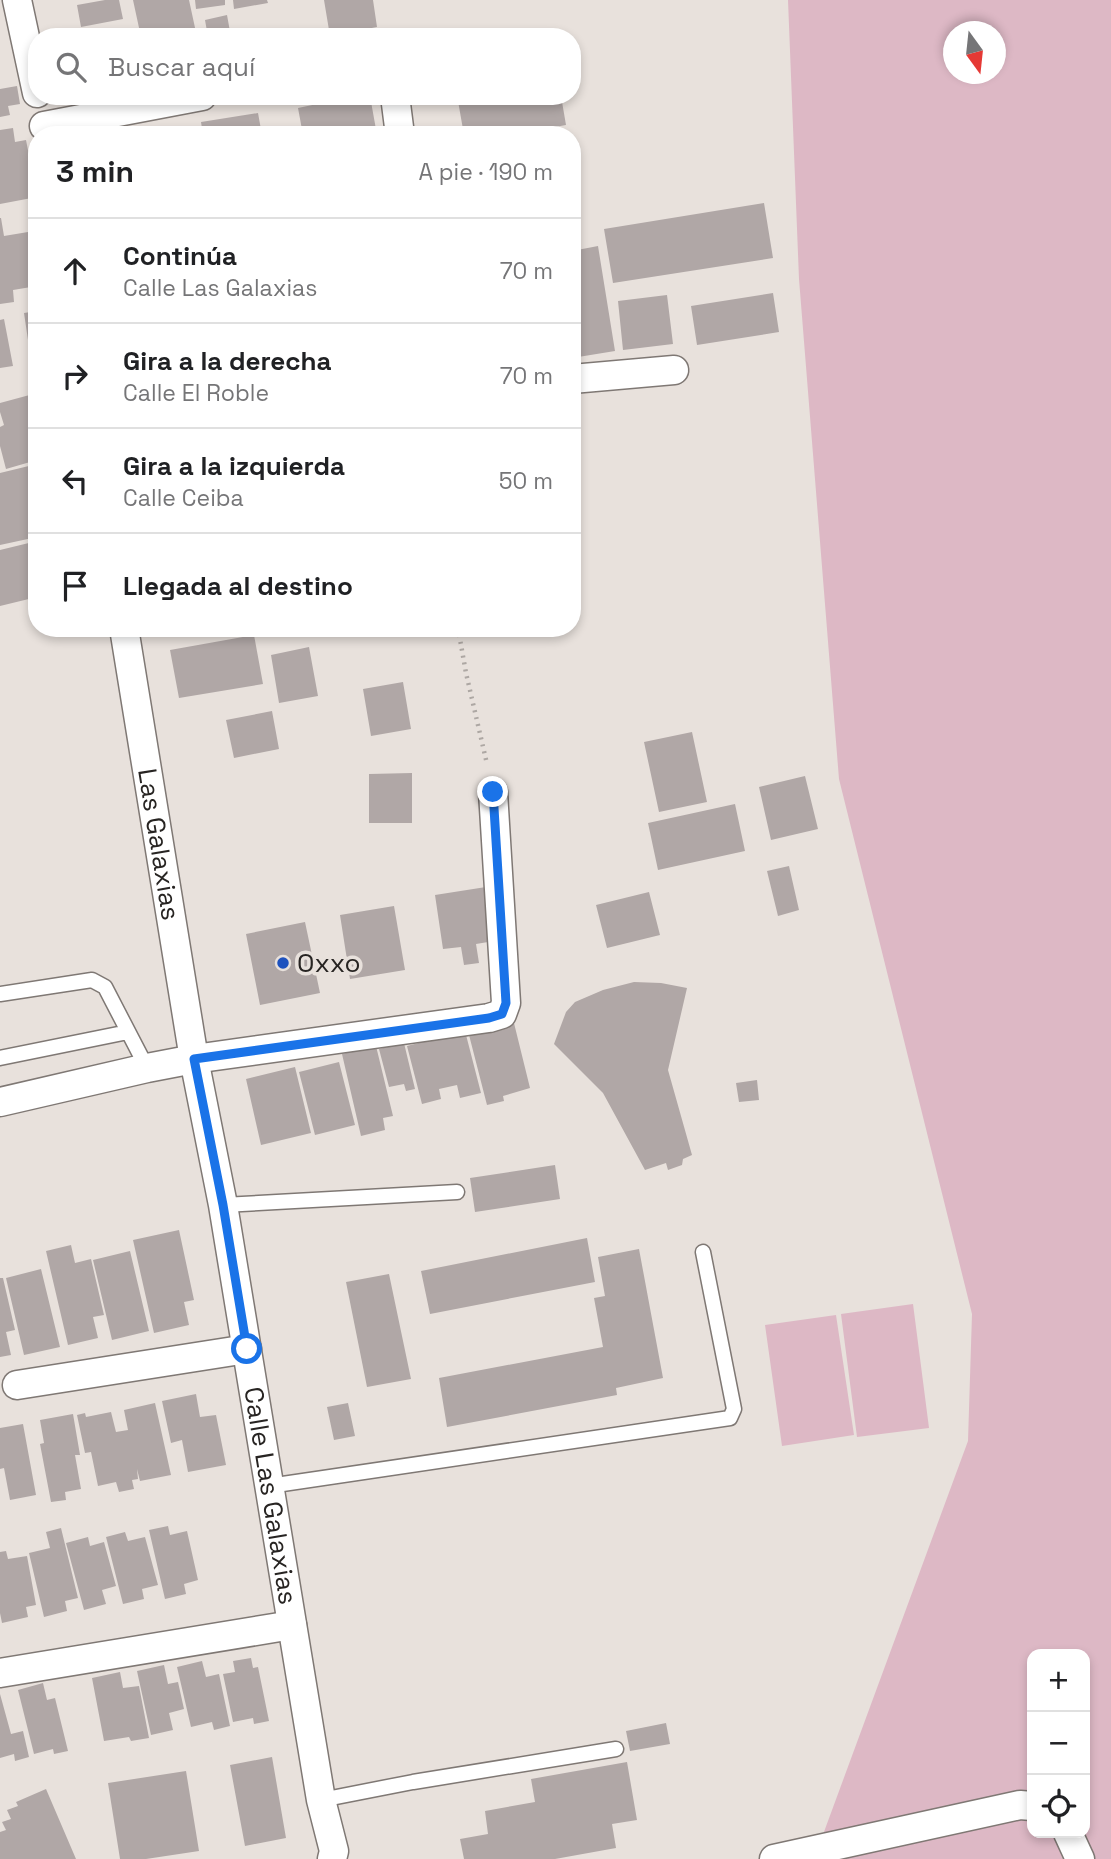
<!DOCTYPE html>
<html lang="es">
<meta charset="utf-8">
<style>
body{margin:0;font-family:"Space Grotesk",sans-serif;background:#f6f6f6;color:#202124}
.controls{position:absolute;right:21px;bottom:21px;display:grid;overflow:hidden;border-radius:14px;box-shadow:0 4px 10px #0003}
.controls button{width:63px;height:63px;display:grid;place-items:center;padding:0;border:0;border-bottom:2px solid #e0e0e0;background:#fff;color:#202124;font:35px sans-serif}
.compass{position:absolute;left:943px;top:21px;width:63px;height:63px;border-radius:50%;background:#fff;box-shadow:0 4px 10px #0003;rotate:165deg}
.stop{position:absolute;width:21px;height:21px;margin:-16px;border:5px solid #1a73e8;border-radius:50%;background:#fff}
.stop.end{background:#1a73e8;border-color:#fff;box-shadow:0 2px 7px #0008}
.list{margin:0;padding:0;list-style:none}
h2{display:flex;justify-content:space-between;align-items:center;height:91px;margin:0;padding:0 28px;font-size:30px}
h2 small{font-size:23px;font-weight:400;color:#757577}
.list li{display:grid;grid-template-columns:46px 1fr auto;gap:21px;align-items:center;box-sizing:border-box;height:105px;padding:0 28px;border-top:2px solid #e0e0e0}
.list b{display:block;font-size:26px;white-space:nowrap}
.list p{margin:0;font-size:23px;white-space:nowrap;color:#757577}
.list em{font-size:23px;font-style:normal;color:#757577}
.icon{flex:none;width:38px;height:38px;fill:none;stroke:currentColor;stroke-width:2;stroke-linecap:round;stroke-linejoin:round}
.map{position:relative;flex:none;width:1111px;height:1859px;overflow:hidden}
.search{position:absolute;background:#fff;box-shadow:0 4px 10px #0003;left:28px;top:28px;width:553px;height:77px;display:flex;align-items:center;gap:18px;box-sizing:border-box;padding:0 24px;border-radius:28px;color:#757577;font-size:26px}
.panel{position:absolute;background:#fff;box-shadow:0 4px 10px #0003;left:28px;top:126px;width:553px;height:511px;border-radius:28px}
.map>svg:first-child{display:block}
.green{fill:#ddb8c5;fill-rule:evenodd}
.building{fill:#b0a7a6}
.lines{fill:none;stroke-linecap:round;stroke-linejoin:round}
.lane-casing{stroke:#7f7874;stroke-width:17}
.street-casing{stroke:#7f7874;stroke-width:31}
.path{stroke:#ada7a3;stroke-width:4.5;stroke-dasharray:2 5;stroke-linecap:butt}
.lane{stroke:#fff;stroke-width:14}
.street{stroke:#fff;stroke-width:28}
.route{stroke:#1a73e8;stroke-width:9}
.poi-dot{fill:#1e52be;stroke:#e8e1dc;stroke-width:2.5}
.labels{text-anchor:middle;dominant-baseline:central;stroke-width:7;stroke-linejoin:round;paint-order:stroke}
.street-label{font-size:26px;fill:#272422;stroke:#e8e1dc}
.poi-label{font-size:26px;fill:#272422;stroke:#e8e1dc;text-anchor:start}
</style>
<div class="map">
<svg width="1111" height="1859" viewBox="0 0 1111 1859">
<rect width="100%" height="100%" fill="#e8e1dc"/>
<!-- green -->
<path class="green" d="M788,0H1111V1859H814L968,1441L972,1314L839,779L799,279ZM954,32H996V74H954ZM1032,1654H1085V1833H1032Z
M913,1304L929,1428L857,1437L841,1314Z
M836,1315L854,1435L782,1446L765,1325Z"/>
<!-- building -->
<path class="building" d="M105,0H119L123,19L81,27L77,5Z
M133,0H189L197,37H141Z
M195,0H225V5L196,9Z
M233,0H267L268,3L234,9Z
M324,0H373L377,27L330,36Z
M227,15L231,37H208L205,20Z
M17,86L20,104L8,106L10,115L0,117V89Z
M355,96H370L377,135H303L298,108Z
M487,96H561L566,125L510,135H464L458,101Z
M258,113L262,135H203L201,122Z
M163,127L164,135H120V133Z
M13,128L15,142L26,140L37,197L0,204V130Z
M764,203L773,258L613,283L604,229Z
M0,218H1L4,236L28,232L30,245L37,244V286L13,290L14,302L0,304Z
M598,246L615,351L572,358V251Z
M773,293L779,332L697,345L691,306Z
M667,295L673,344L623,350L618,301Z
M37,311V366L32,367L24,313Z
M4,319L13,366L0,368V320Z
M37,393V460L6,469L0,446V427L4,425L0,412V403Z
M37,464V537L0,545V473Z
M37,541V597L0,606V550Z
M176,628H204V630L178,635Z
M254,635L263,684L179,698L170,650Z
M309,647L318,696L279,703L271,655Z
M403,682L411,729L371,736L363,689Z
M272,711L279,749L234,758L226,720Z
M692,732L707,802L659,812L644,742Z
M412,773V823H369V774Z
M805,776L818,829L771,840L759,787Z
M735,804L745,851L658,870L648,823Z
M789,866L799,910L778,916L767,871Z
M486,887L494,941L476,944L479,963L464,965L461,947L443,949L435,895Z
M649,892L660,935L607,948L596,905Z
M394,906L405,970L350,979L340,915Z
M305,922L320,993L260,1005L246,934Z
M634,982L661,983L687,988L668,1070L692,1155L683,1159L682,1165L668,1170L666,1163L645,1170L603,1093L554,1044L566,1012L575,1002L603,990Z
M513,1019L530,1088L503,1096L504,1101L487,1105L468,1031Z
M465,1031L481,1093L460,1098L457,1085L439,1089L441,1099L422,1104L407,1046Z
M404,1043L415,1089L406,1091L404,1084L389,1087L379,1049Z
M376,1046L393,1116L383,1118L385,1130L361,1136L342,1054Z
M339,1062L355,1125L315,1135L299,1072Z
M295,1067L311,1133L261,1145L246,1079Z
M757,1080L759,1100L739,1102L736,1083Z
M555,1165L560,1199L475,1212L470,1178Z
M179,1230L194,1300L184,1302L189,1325L154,1333L133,1240Z
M587,1238L595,1282L430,1314L421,1271Z
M71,1245L75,1263L91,1259L104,1315L93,1317L98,1338L68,1345L46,1251Z
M639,1249L663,1378L616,1388L617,1395L447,1427L439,1378L603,1347L594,1298L605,1296L598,1257Z
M130,1251L149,1331L112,1340L93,1260Z
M41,1269L60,1347L24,1355L6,1278Z
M389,1274L411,1379L367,1387L346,1282Z
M0,1278H3L15,1330L6,1332L11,1355L0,1357Z
M196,1394L200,1417L216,1415L226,1465L188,1472L182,1440L171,1443L162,1401Z
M155,1403L171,1475L140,1481L137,1469L138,1479L132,1480L134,1489L119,1492L116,1482L98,1486L91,1452L85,1453L77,1415L85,1413L86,1417L111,1412L116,1432L128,1430L124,1410Z
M348,1403L355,1436L334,1440L327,1407Z
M73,1414L80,1455H75L81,1489L65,1492L66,1500L51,1502L40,1444L44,1443L40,1420Z
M23,1424L36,1495L10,1500L4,1468L0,1469V1428Z
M168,1526L170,1535L187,1531L198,1580L184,1584L186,1594L165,1599L149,1530Z
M61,1528L78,1598L65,1601L67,1611L44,1617L29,1553L50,1548L46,1532Z
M125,1532L128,1541L145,1537L158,1585L142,1589L144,1599L123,1604L106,1537Z
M88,1537L90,1546L104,1542L116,1586L102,1590L106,1604L84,1610L66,1543Z
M6,1551L8,1559L27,1556L36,1605L26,1607L28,1617L2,1623L0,1613V1552Z
M251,1658L253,1668L258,1667L269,1721L254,1724L253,1718L233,1722L223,1674L235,1672L233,1661Z
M202,1661L206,1677L219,1674L230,1726L214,1730L212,1722L191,1727L177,1667Z
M164,1665L168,1684L178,1682L184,1709L169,1713L173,1730L151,1735L137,1671Z
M120,1672L123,1688L139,1686L149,1738L131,1741L129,1737L104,1741L92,1678Z
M43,1683L47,1700L55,1698L68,1751L54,1754L53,1749L34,1754L18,1690Z
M0,1694L11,1734L23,1731L29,1757L15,1761L14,1754L0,1758Z
M666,1723L670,1744L630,1751L626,1731Z
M272,1757L286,1838L245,1846L230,1765Z
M627,1762L637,1820L612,1824L616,1848L555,1859H464L460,1839L488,1834L485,1811L535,1802L531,1779Z
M186,1771L199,1851L146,1859H120L108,1783Z
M46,1789L76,1859H0V1832L6,1830L2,1822L11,1819L7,1810L18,1806L16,1802Z"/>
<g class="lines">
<!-- lane casing -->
<g class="lane-casing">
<path id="lane" d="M0,994L92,980L105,987L147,1068
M0,1058L128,1032
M223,1205L457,1192
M269,1486L730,1418L734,1409L703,1252
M321,1800L413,1782L616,1749"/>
</g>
<!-- street casing -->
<g class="street-casing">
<g id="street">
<path d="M17,0L37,93"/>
<path d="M395,96L400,135"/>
<path d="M44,126L202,96"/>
<path d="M572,379L674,370"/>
<path id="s1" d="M124,628L194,1059L223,1205L321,1800L334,1851L332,1859"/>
<path d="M0,1102L147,1068L194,1059L489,1018L502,1014L506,1003L493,792"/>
<path d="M17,1385L247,1349"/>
<path d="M0,1673L292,1625"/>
<path d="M1068,1833L1080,1859"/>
<path d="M774,1859L1020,1805L1032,1806"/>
</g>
</g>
<!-- path -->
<path class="path" d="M458,628L466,673L487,764"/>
<!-- lane -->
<use href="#lane" class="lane"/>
<!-- street -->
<use href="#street" class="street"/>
</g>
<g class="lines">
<!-- route -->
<path class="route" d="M247,1349L223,1205L194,1059L489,1018L502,1014L506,1003L493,792"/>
</g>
<!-- markers -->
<circle class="poi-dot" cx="283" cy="963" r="7"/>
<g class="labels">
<!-- street labels -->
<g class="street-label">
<text stroke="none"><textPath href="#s1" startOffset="219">Las Galaxias</textPath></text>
<text stroke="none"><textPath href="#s1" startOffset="880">Calle Las Galaxias</textPath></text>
</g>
<!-- poi labels -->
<g class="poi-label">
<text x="297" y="963">Oxxo</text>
</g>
</g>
</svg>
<div class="controls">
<button>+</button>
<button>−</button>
<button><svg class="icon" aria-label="locate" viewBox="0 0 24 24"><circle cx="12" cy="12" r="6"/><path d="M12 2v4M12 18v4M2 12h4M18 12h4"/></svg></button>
</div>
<svg class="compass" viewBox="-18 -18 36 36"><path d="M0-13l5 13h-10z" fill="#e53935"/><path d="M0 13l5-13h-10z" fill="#757577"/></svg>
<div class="stop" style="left:247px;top:1349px"></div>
<div class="stop end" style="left:493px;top:792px"></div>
<div class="search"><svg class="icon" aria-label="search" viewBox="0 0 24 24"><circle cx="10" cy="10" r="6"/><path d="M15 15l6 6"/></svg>Buscar aquí</div>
<section class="panel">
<h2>3 min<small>A pie · 190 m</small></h2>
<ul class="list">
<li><svg class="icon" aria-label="ahead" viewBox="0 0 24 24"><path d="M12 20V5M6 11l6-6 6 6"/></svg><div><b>Continúa</b><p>Calle Las Galaxias</p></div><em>70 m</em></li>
<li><svg class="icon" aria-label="right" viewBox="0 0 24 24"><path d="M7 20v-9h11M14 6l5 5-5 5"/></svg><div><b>Gira a la derecha</b><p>Calle El Roble</p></div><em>70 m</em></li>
<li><svg class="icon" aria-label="left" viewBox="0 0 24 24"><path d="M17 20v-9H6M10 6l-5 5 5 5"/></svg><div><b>Gira a la izquierda</b><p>Calle Ceiba</p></div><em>50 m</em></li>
<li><svg class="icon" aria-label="arrive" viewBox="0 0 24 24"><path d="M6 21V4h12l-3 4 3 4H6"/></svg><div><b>Llegada al destino</b></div></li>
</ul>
</section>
</div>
